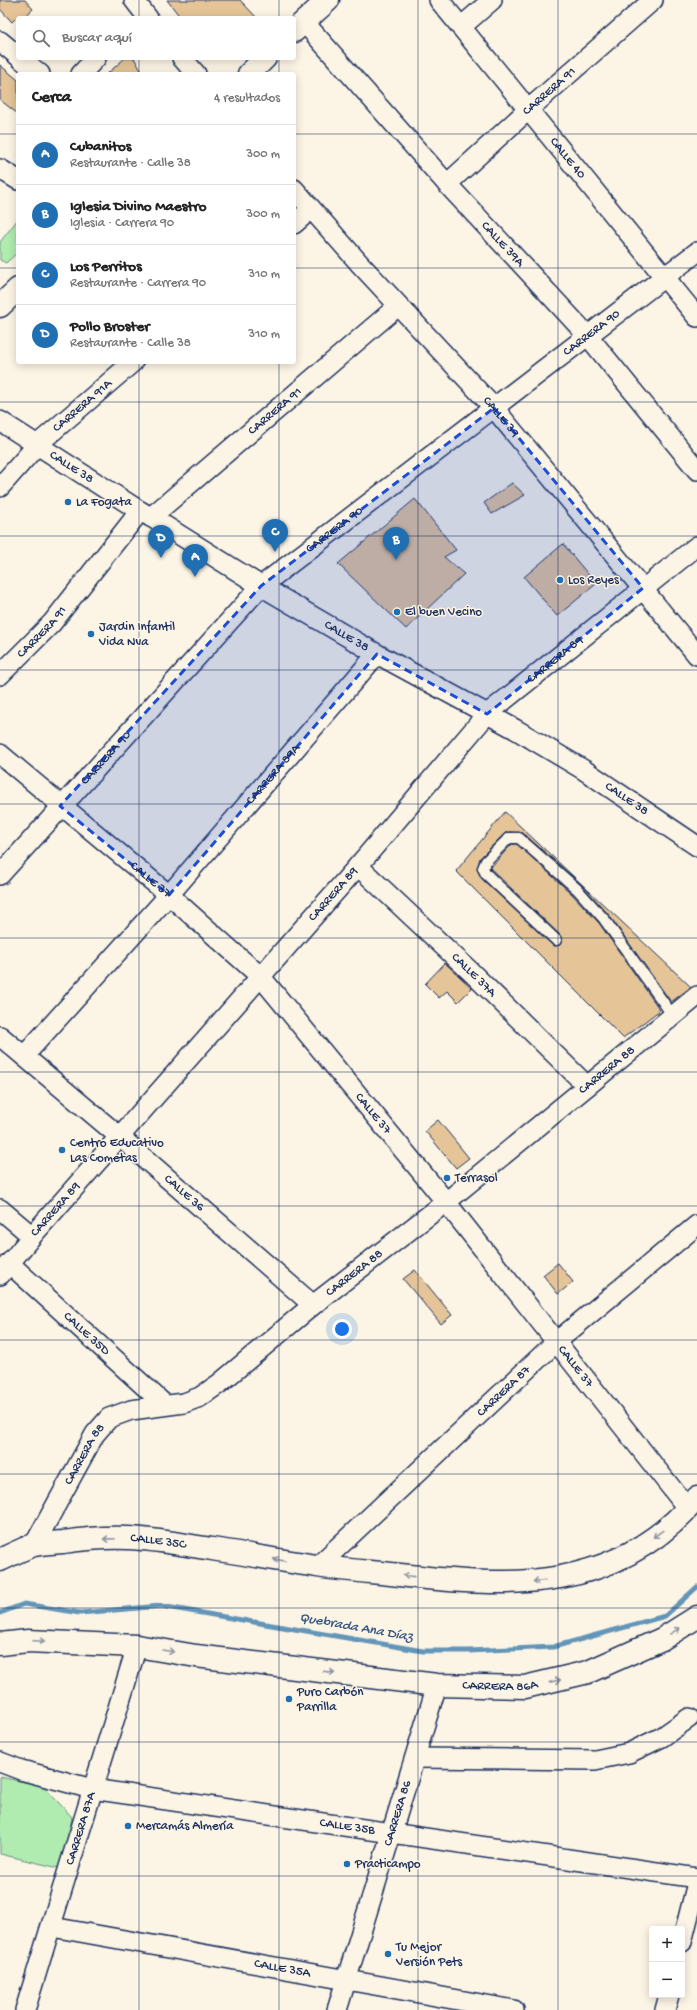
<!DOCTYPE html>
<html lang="es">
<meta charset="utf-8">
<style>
body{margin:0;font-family:"Gochi Hand",sans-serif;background:#f2f2f2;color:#222}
.controls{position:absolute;right:12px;bottom:12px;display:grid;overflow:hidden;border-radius:4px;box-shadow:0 2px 10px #0003}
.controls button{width:36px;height:36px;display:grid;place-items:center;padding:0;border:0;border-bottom:1px solid #e0e0e0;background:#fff;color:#222;font:20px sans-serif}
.you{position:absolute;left:342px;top:1329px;width:14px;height:14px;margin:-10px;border:3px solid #fff;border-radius:50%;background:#1a73e8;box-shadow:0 0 0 6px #1a73e833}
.badge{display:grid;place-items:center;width:26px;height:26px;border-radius:50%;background:#1f6fb2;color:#fff;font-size:13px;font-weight:700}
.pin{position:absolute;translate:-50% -33px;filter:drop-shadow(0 1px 2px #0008)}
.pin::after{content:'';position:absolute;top:21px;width:14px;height:12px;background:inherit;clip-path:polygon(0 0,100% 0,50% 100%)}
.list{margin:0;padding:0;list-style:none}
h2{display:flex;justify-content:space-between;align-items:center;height:52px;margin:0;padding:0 16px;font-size:17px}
h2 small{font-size:13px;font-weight:400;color:#767676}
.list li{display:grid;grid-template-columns:26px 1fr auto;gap:12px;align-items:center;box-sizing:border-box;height:60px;padding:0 16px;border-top:1px solid #e0e0e0}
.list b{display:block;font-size:15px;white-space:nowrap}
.list p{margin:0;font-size:13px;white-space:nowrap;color:#767676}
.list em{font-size:13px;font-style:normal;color:#767676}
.icon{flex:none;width:22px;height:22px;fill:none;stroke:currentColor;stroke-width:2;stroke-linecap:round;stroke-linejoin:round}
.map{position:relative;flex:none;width:697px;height:2010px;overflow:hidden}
.search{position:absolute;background:#fff;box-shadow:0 2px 10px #0003;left:16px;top:16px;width:280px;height:44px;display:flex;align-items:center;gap:10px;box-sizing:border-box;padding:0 14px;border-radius:4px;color:#767676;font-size:15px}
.panel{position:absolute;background:#fff;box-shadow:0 2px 10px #0003;left:16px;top:72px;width:280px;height:292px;border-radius:4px}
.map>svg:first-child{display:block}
.green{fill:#b0ebaf;stroke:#668d86}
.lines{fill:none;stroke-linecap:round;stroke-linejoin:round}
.stream{stroke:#6395b8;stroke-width:5}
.building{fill:#e5c598;stroke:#1b2f5e}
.service-casing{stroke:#1b2f5e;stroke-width:13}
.minor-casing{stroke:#1b2f5e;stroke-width:22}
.tertiary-casing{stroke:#1b2f5e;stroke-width:25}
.service{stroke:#fcf5e5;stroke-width:10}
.minor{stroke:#fcf5e5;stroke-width:19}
.tertiary{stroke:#fcf5e5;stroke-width:22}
.oneway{stroke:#8c92a2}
.marked{fill:#1d4ed8;fill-opacity:0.2;stroke:#1d4ed8;stroke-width:3;stroke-dasharray:8 5;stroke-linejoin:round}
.grid{fill:none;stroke:#1b2f5e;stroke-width:1;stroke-opacity:0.55}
.poi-dot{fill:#1f6fb2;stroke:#fcf5e5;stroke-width:1.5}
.labels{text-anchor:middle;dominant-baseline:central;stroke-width:3;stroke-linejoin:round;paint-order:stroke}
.street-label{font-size:13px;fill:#1b2f5e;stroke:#fcf5e5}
.poi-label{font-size:13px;fill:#1b2f5e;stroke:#fcf5e5;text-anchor:start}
.water-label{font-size:14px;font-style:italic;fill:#395a84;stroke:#fcf5e5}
</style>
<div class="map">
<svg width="697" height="2010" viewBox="0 0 697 2010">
<rect width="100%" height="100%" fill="#fcf5e5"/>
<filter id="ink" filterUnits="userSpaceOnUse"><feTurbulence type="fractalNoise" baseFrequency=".025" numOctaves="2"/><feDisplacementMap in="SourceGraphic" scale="8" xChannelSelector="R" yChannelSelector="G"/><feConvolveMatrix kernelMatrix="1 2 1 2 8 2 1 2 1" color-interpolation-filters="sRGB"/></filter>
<g filter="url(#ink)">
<!-- green -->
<path class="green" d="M18,219V252L6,263L0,260V242Z
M0,1777L43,1786L72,1817L63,1869L0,1854Z"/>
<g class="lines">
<!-- stream -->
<path class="stream" d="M0,1613L24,1604L80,1613L161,1606L423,1651H469L553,1647L665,1616L697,1587"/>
</g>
<!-- building -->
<path class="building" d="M0,0H25L33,9L23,18H18V20L16,18L12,22L0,9Z
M167,0H240L257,18H181Z
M125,58H134L143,74H107Z
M0,65L18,80V114L0,100Z
M512,483L525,495L492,514L484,503Z
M415,499L456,550L444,557L464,574L406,629L338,564Z
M563,544L596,584L557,616L524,577Z
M505,812L691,987L671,1002L609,915L582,885L523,833L509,832L505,833L480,858L477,869L482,879L552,945L555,946L560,945L562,941L560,935L490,868L512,844H517L572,894L599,923L660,1010L623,1038L456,871Z
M445,963L472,988L458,1002L447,991L439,998L425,984Z
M438,1120L469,1158L456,1168L425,1131Z
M558,1263L573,1282L558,1294L543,1275Z
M415,1270L452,1315L441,1324L403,1279Z"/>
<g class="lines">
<!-- service casing -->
<g class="service-casing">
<path id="service" d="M556,940L486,874L483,868L486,861L509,838H519L577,889L604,919L673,1016"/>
</g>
<!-- minor casing -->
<g class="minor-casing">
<g id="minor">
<path d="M134,0L148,18"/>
<path id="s1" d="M439,0L697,317"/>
<path id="s2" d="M304,22L447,184L588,336L697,470"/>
<path d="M461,27L492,0"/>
<path d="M0,41L18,56"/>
<path d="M20,58L40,74"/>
<path d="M182,58L196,74"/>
<path d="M81,74L96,58"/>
<path d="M0,169L18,180"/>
<path id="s3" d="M447,184L529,109L653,0"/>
<path id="s4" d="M294,189L360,264L494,408L697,655"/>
<path d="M294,224L311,209"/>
<path id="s5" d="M0,421L140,511L151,517L261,586L377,654L515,729L584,770L697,846"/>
<path id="s6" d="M0,487L38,444L133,362"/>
<path id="s7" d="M151,517L398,306"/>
<path id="s8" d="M0,675L52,623L140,511"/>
<path id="s9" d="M0,754L169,895L261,977L446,1202L688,1509"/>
<path id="s10" d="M358,866L470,971L587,1086"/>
<path id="s11" d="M0,875L261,586L697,252"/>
<path id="s12" d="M0,1036L120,1137L313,1305"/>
<path id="s13" d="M24,1056L169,895L377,654"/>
<path d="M0,1209L32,1236"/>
<path id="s14" d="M9,1263L165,1405"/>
<path id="s15" d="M0,1275L32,1236L358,866L487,714L697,546"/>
<path id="s16" d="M34,1545L95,1434L109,1418L131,1410L184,1403L200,1397L220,1383L313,1305L446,1202L697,996"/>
<path id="s17" d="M318,1566L556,1342L697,1225"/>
<path d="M415,1758L595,1760L629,1753L662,1737L689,1718"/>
<path id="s18" d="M0,1762L21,1770L92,1789L697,1878"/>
<path id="s19" d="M52,1927L514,2010"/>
<path d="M682,1942L697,1883"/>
<path id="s20" d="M25,2010L137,1646"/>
<path id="s21" d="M337,2010L437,1685"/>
<path d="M665,2010L669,1995"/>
</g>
</g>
<!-- tertiary casing -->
<g class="tertiary-casing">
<g id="tertiary">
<path d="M294,31L328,0"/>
<path d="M249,74L265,58"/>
<path d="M0,306L18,289"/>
<path id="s22" d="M0,1560C11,1555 22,1549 34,1545C43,1543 53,1543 63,1542C84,1539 107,1537 128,1538C156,1539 184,1545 212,1549C247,1554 282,1561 317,1566C344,1570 372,1572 400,1575C512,1588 617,1593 697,1498"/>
<path id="s23" d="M0,1644L28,1641L137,1646L196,1656L437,1685L525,1687L588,1672L662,1639L697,1617"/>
</g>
</g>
<!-- service -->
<use href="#service" class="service"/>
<!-- minor -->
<use href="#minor" class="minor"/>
<!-- tertiary -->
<use href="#tertiary" class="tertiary"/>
</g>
<!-- one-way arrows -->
<defs><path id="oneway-shaft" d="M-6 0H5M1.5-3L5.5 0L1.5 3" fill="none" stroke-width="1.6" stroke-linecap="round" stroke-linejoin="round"/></defs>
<g class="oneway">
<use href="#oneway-shaft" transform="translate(658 1534) rotate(144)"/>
<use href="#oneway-shaft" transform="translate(109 1539) rotate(178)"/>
<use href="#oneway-shaft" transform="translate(279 1560) rotate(-170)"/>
<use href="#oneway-shaft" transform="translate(409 1576) rotate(-174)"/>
<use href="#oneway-shaft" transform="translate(539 1581) rotate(174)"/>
<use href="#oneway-shaft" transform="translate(675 1631) rotate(-31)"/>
<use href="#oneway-shaft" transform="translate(39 1641) rotate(3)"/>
<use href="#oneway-shaft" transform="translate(168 1651) rotate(9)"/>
<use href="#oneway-shaft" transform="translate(329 1672) rotate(7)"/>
<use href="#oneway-shaft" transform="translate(555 1681) rotate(-14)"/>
</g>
</g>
<!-- marked area -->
<path class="marked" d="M494,408L643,588L487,714L377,654L169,895L60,806L261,586Z"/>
<!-- grid -->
<path class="grid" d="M139,0V18M279,0V18M418,0V2010M558,0V2010M139,58V74M279,58V74M0,134H18M294,134H697M0,268H18M294,268H697M139,362V2010M279,362V2010M0,402H697M0,536H697M0,670H697M0,804H697M0,938H697M0,1072H697M0,1206H697M0,1340H697M0,1474H697M0,1608H697M0,1742H697M0,1876H697"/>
<!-- markers -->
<g class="poi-dot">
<circle cx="68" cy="502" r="4"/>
<circle cx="560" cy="580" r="4"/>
<circle cx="397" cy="612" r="4"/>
<circle cx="91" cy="634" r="4"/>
<circle cx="62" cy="1150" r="4"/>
<circle cx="447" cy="1178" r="4"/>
<circle cx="289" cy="1699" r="4"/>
<circle cx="128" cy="1826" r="4"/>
<circle cx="347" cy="1864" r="4"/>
<circle cx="388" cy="1954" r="4"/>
</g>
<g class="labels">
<!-- street labels -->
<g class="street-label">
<text stroke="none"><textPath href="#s3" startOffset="138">CARRERA 91</textPath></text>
<text stroke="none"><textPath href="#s1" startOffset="204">CALLE 40</textPath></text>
<text stroke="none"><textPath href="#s2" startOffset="298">CALLE 39A</textPath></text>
<text stroke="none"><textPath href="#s11" startOffset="806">CARRERA 90</textPath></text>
<text stroke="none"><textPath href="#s6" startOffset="116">CARRERA 91A</textPath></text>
<text stroke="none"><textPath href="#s7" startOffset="163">CARRERA 91</textPath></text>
<text stroke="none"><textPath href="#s4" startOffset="308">CALLE 39</textPath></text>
<text stroke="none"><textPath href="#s5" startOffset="85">CALLE 38</textPath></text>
<text stroke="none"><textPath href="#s11" startOffset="482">CARRERA 90</textPath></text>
<text stroke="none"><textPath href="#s8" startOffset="60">CARRERA 91</textPath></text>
<text stroke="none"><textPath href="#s5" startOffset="408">CALLE 38</textPath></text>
<text stroke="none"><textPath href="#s15" startOffset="830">CARRERA 89</textPath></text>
<text stroke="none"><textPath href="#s11" startOffset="158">CARRERA 90</textPath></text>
<text stroke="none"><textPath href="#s13" startOffset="376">CARRERA 89A</textPath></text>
<text stroke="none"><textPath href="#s5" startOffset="732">CALLE 38</textPath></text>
<text stroke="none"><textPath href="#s9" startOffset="196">CALLE 37</textPath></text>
<text stroke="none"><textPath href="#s15" startOffset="506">CARRERA 89</textPath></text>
<text stroke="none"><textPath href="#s10" startOffset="159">CALLE 37A</textPath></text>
<text stroke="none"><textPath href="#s16" startOffset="764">CARRERA 88</textPath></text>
<text stroke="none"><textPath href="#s9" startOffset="520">CALLE 37</textPath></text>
<text stroke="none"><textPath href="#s12" startOffset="242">CALLE 36</textPath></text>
<text stroke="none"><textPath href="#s15" startOffset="86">CARRERA 89</textPath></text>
<text stroke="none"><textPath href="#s16" startOffset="440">CARRERA 88</textPath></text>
<text stroke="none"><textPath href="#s14" startOffset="105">CALLE 35D</textPath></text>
<text stroke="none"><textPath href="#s9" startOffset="844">CALLE 37</textPath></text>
<text stroke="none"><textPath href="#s17" startOffset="255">CARRERA 87</textPath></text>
<text stroke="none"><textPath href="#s16" startOffset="104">CARRERA 88</textPath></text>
<text stroke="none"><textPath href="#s22" startOffset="162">CALLE 35C</textPath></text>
<text stroke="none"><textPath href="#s23" startOffset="503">CARRERA 86A</textPath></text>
<text stroke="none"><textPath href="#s21" startOffset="206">CARRERA 86</textPath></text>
<text stroke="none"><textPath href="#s18" startOffset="354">CALLE 35B</textPath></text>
<text stroke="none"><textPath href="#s20" startOffset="190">CARRERA 87A</textPath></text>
<text stroke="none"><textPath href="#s19" startOffset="234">CALLE 35A</textPath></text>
</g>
<!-- poi labels -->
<g class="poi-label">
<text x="76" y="502">La Fogata</text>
<text x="568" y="580">Los Reyes</text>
<text x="405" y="612">El buen Vecino</text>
<text x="99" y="627">Jardin Infantil<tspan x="99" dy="15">Vida Nva</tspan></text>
<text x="70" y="1143">Centro Educativo<tspan x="70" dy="15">Las Cometas</tspan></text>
<text x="455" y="1178">Terrasol</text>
<text x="297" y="1692">Puro Carbón<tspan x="297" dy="15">Parrilla</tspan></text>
<text x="136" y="1826">Mercamás Almería</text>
<text x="355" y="1864">Practicampo</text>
<text x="396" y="1947">Tu Mejor<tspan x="396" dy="15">Versión Pets</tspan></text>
</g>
<!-- water labels -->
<g class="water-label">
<text transform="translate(356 1628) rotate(10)">Quebrada Ana Díaz</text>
</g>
</g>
</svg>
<div class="controls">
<button>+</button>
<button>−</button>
</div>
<div class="you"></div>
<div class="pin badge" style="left:195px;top:577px">A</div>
<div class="pin badge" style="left:396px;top:560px">B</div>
<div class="pin badge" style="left:275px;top:552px">C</div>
<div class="pin badge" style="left:161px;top:558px">D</div>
<div class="search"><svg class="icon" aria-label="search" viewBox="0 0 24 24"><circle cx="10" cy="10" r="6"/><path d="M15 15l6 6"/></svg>Buscar aquí</div>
<section class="panel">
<h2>Cerca<small>4 resultados</small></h2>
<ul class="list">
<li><span class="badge">A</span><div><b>Cubanitos</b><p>Restaurante · Calle 38</p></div><em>300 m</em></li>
<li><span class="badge">B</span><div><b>Iglesia Divino Maestro</b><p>Iglesia · Carrera 90</p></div><em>300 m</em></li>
<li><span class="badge">C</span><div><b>Los Perritos</b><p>Restaurante · Carrera 90</p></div><em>310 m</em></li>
<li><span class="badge">D</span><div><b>Pollo Broster</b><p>Restaurante · Calle 38</p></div><em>310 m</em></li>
</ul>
</section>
</div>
